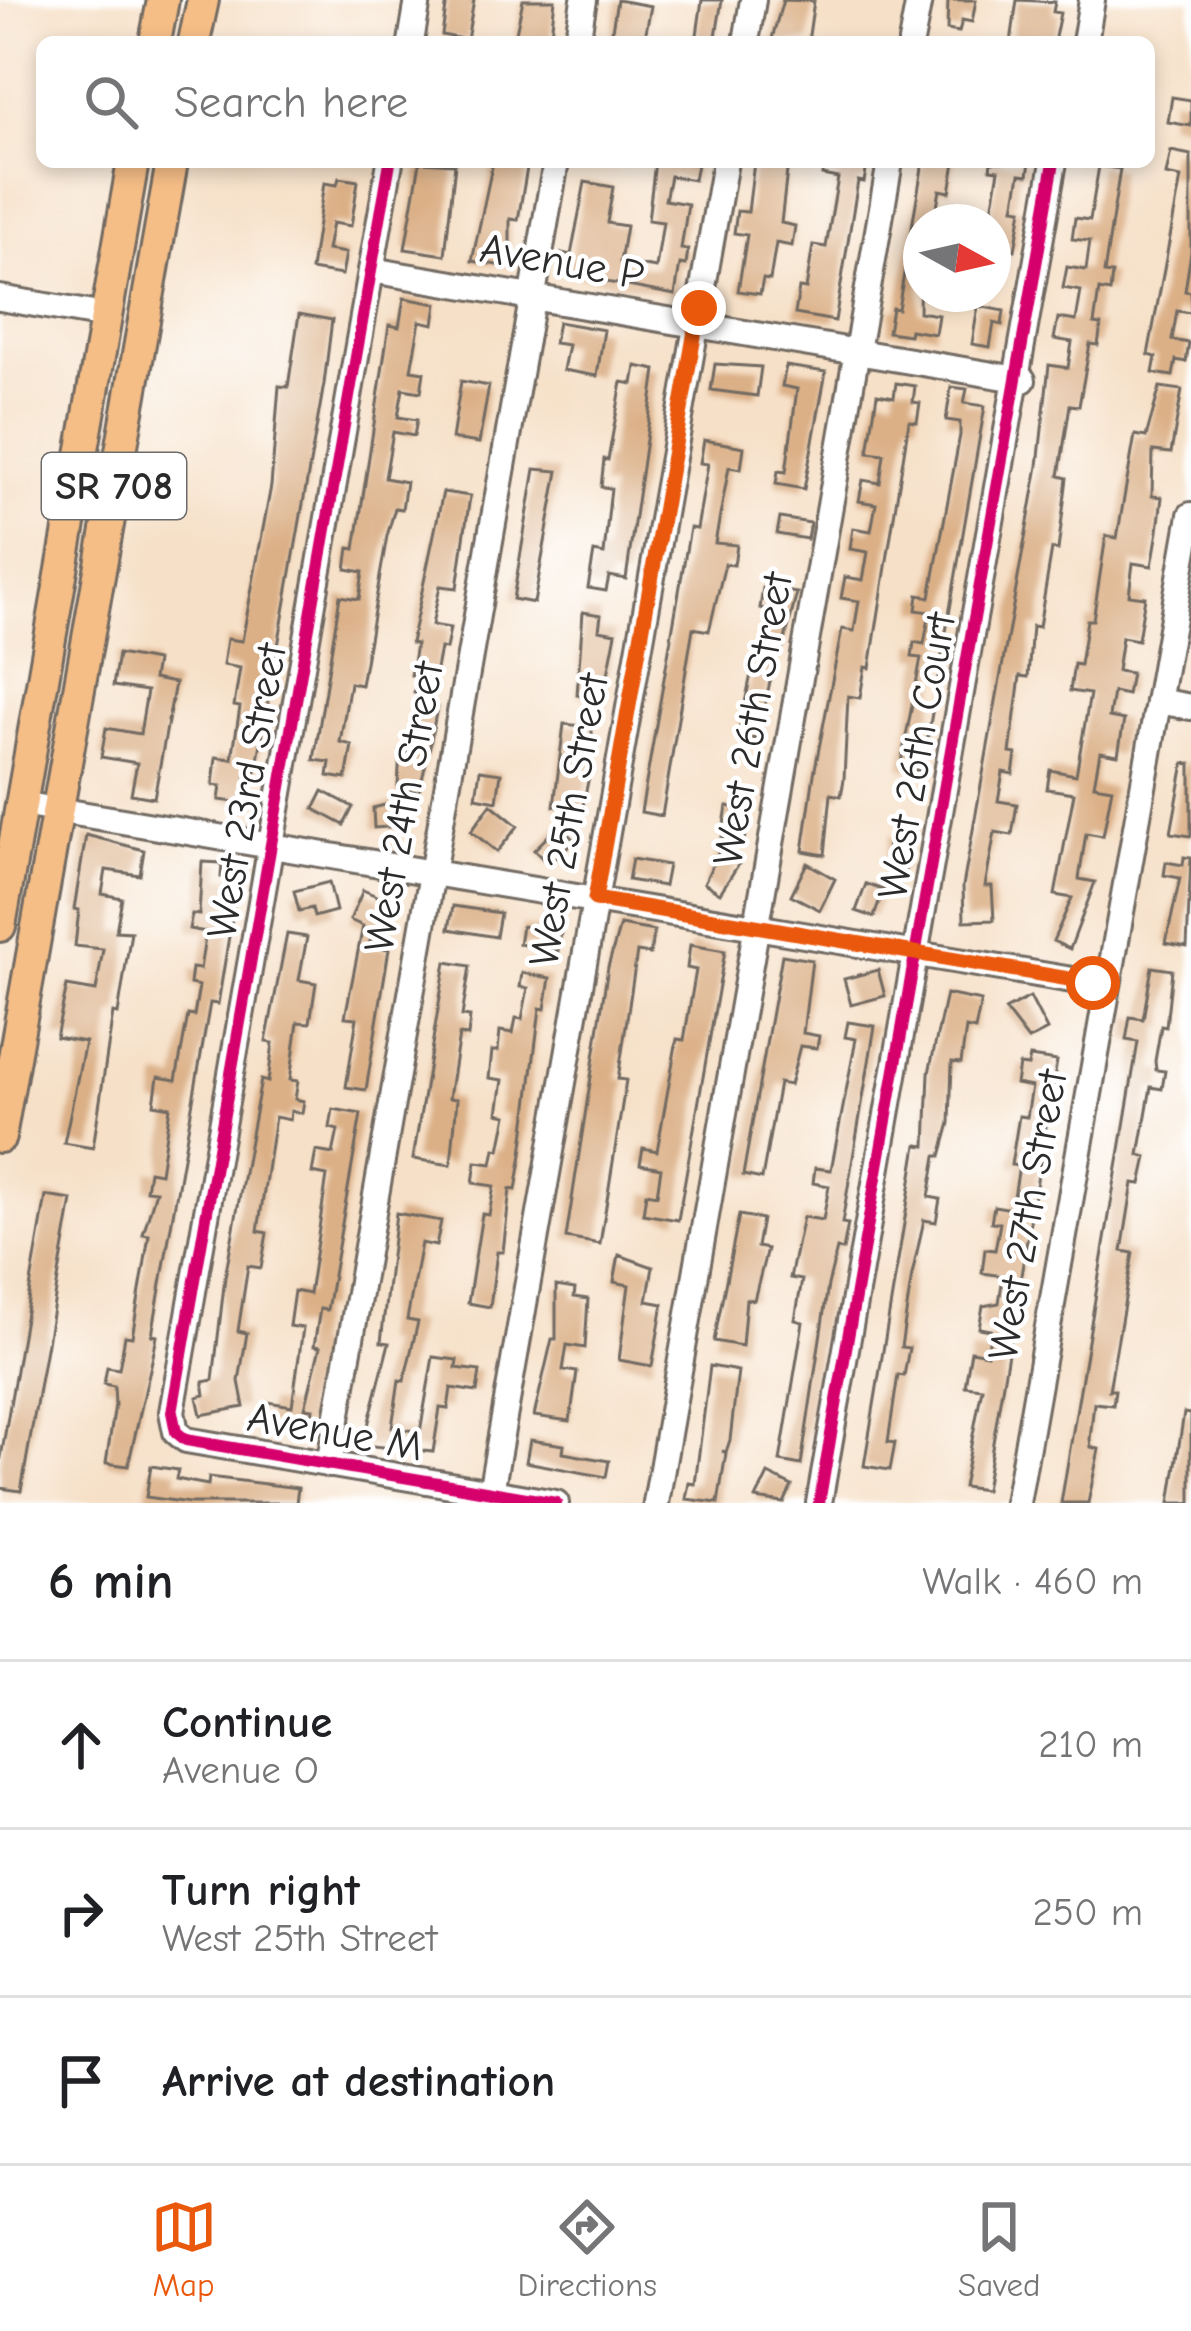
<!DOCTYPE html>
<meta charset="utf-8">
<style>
body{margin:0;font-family:"Comic Neue",sans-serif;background:#f6f6f6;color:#202124}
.compass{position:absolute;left:903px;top:204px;width:108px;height:108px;border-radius:50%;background:#fff;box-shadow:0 6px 18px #0003;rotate:98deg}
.stop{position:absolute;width:36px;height:36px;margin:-27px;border:9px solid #ea580c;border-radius:50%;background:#fff}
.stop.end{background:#ea580c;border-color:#fff;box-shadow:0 3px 12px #0008}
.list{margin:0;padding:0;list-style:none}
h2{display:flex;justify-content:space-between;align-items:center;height:156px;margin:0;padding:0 48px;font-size:51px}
h2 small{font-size:39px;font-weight:400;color:#757577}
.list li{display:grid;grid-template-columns:78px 1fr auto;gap:36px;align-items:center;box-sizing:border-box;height:168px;padding:0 48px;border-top:3px solid #e0e0e0}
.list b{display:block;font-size:45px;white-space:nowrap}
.list p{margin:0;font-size:39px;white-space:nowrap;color:#757577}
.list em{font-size:39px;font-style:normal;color:#757577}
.icon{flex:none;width:66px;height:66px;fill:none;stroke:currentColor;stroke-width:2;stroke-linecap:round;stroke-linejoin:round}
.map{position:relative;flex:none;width:1191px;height:1503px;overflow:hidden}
.search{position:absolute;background:#fff;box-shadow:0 6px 18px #0003;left:36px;right:36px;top:36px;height:132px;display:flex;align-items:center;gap:30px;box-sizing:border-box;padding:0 42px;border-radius:18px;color:#757577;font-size:45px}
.sheet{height:660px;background:#fff}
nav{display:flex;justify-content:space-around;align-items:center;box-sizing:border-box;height:168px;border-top:3px solid #e0e0e0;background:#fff;font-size:33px;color:#757577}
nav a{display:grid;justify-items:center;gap:6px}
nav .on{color:#ea580c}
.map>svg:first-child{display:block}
.building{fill:#dbb087}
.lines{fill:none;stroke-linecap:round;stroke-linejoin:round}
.minor-casing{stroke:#726a62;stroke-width:30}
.major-casing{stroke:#726a62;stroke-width:36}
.minor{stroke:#fff;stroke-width:24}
.major{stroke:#f6be87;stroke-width:30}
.cycleway-casing{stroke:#fff;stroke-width:20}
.cycleway{stroke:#d6006c;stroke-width:12}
.route{stroke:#ea580c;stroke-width:15}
.labels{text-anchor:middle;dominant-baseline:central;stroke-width:9;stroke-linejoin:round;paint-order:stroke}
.shield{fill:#fff;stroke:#6b6b6b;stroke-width:3}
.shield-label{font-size:39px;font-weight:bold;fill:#2b2b2b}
.street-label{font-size:42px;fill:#2b2b2b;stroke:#fff}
</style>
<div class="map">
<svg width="1191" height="1503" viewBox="0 0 1191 1503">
<rect width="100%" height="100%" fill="#fff"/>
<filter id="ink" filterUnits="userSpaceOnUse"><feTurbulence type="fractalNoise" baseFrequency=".00833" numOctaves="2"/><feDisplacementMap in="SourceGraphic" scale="24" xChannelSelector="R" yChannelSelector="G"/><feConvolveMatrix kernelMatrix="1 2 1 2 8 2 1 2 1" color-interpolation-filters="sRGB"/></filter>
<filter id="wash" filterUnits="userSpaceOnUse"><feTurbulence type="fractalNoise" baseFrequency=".004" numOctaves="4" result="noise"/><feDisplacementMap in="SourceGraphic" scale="48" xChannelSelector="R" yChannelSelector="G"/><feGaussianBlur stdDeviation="2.7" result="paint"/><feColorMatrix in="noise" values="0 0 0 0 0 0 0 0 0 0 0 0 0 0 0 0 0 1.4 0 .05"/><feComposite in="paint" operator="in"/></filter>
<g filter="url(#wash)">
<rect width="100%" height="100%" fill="#f6e0c7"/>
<g id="blocks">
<!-- building -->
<path class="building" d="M447,0H474L467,40L442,35Z
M523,0H555L550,42H514Z
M617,0L651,6L644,42H610Z
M702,0H722L715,42H696Z
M783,0L814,1L808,42H771Z
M948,0H976L972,22L962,20L959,32L947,30Z
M1017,0L1055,2L1053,12L1060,13L1054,42H1011Z
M1172,97L1191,100V126L1168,122Z
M1171,151L1191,155V252L1185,291L1191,292V313L1177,311L1172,340L1189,343L1186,362L1176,360L1173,376L1153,373L1156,357L1148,355L1181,178L1166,175Z
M420,162L455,164L445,255L405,249Z
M493,162H528L518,220L510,219V267L472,261Z
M655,162L697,164L694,180L670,176L665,200L688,204L681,249L688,250L686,265L680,264L675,295L559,273L562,253L571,255L585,182L613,187L607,223L626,226L620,262L656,268L663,222L648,220Z
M754,162H788L781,223L795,226L792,246L776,243L770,280L763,279L760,294L738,291L747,235L734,233L737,211L748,212Z
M824,162L867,165L864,182L858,181L835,321L795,314L799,288L806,289L813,245L826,247L838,178L822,175Z
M923,162H955L950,192L940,190L934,222H921L919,312L938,315L935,334L910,330L909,335L888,332L892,308L898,309Z
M991,162H1030L1028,175L1020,174L1014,208L1022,209L1015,250L995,246L998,230L990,222L999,170L990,169Z
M1099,166L1120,169L1104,273L1112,274L1110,292L1099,290L1094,324L1101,325L1098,345L1090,344L1079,406L1070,405L1059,476L1067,478L1058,550L1052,549L1039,627L1032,626L1028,677L1020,676L1010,753L1016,754L1013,774L1003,772L998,801L1017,804L1012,835L995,832L985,886H992L994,920L964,921L963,886L1038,466L1049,365L1068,368L1072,342L1054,339L1058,318L1076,321L1081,291L1063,288L1067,267L1086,270L1090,241L1072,239L1075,218L1090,220Z
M339,178L358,181L351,226L332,223L327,250L346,253L342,275L311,270L324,183L337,185Z
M404,298L437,304L434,324L420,321L411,370L424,372L421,392L403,389L398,417L417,420L414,436L393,432L385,478L406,482L402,509L395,508L387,536L361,685L350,683L340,742L352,745L346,779L328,776L330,762L314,760L340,596L359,599L363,572L346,569L349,548L355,549L389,325L399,327Z
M978,306L1004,311L1002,325L994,323L990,347L972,344Z
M299,314L332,320L324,384L255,777L246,776L243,803L219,800L221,786L213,785L216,757L232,759L240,707L234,706L240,668L223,665L227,639L242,641L271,486L279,386L288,387Z
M558,322L604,330L597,376L563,370L568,345L554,343Z
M715,364L761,367L757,396L711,390Z
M636,366L656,370L626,579L609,576L606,591L588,588L594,552L604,554L611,488L601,487L604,459L608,460L622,382L633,384Z
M786,366L826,372L804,489L776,484L778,471L786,472L797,389L782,386Z
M461,381L489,386L479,443L452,439Z
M896,383L915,386L913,402L920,403L917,422L909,421L870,668L865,667L860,698L848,696L844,779L841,796L831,794L825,855L803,851L814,774L842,629L854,631L859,601L841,598L845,577L863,580L868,552L850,549L853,528L871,531L876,504L859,501L863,480L880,483L884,454L868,452L877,394L894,397Z
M951,387L967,389L964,403L985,406L922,771L900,768L921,658L912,657L914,642L924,644L930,612L916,610L918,595L930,597L960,435V422L946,420Z
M1160,387L1182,390L1171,453L1153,451L1152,496L1162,497L1158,531L1152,566L1133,563L1129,595L1145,597L1142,615L1138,640L1122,637L1117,671L1131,673L1127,695L1113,692L1109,717L1124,720L1118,755L1100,752L1094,785L1112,788L1103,836L1086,833L1079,879L1095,882L1070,949L1053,941L1072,898L1055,895L1074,793L1047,789L1050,770L1076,775L1090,694L1070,691L1074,664L1080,665L1087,620H1093L1106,536L1117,538L1135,435L1146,437Z
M704,440L744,447L741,469L729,467L715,543L737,545L734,565L725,564L709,631L693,628L662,816L641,812L690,528L697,529L708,464L700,463Z
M535,469L558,471L534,603L513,599Z
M443,492L470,496L457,588L440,586L432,625L450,628L446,649L440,648L429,706L437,707L430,746L419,792L408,790L410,818L402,819V826L374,828L373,808L397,802L400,752L409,753L418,694L414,693L417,676L411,675L416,644L411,643Z
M780,518L810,523L807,539L777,534Z
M763,588L797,593L783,647L766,645L772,610L760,608Z
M583,612L601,615L599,630L616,633L603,700L577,695Z
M118,654L156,661L153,679L175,683L154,798L131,794L137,763L101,757L106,728L140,734L147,691L113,686Z
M754,660L774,664L757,739L738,736Z
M564,724L592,727V761L582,811L554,806Z
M1184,763L1191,764V836L1171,833Z
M480,770L501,773L497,801L476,797Z
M323,791L353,807L344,825L314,809Z
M491,804L518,826L497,852L471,831Z
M727,806L749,810L744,841L722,837Z
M559,825L574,840L549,865L534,850Z
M86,835L144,850L140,875L106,870L102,894L122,898L116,931L131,932L118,1014L113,1013L93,1148L64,1143L85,1042L56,1037L67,986L96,991L103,949L75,946L79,910L74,909Z
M890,835L911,839L905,870L884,866Z
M720,849L740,862L720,893L704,883Z
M1184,857L1191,858L1187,947L1166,943L1180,878L1164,875L1166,862L1183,865Z
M632,859L668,865L664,886L628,880Z
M202,862L222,863L221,877H236L235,899L218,1004L210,1003L152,1335L157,1336L153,1356L128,1466L106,1463L115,1405L114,1386L104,1384L107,1367L119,1369L125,1336L132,1337L144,1267L149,1235L143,1234L156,1191L146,1190L149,1171L160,1173L170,1107L154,1104L158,1077L176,1080L188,1015L194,1016L199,986L190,984L192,968L200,969L206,932L189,929L192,914L199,915Z
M807,863L835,879L820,910L791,895Z
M329,882L336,911L314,917L312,908L299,911L294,891Z
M866,884L883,890L874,917L856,911Z
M363,890L388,901L368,946L389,949L366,1090L346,1087L357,1018L345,1017L363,926L350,920Z
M453,906L500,913L496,937L449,929Z
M549,918L563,920L558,951L519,944L522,926L547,930Z
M620,925L654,931L650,954L637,952L618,1079L626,1080L600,1244L566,1238L608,967Z
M287,934L307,937L299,980L316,983L310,1023L298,1022L290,1080L298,1081L295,1099L304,1101L302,1113L291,1111L290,1120L275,1117L258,1231L267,1233L261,1268L248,1266L238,1331L247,1333L239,1381L244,1407L201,1415L197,1397L205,1395L203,1382L213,1380L225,1277L261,1080L268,1082L273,1043L266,1042Z
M690,945L725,951L678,1220L643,1214L646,1193L657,1195L661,1168L640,1164L643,1148L657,1151L677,1039L684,1040L696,970L687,968Z
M782,955L812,960L803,1033L819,1036L817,1048L800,1046L790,1085L779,1083L762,1179L743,1175Z
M446,962L470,966L462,1016L470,1017L468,1036L459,1035L449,1098L457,1099L451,1165L413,1159Z
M1152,967L1172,970L1166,1027L1161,1026L1155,1061L1156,1070L1165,1071L1162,1089L1151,1087L1139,1155L1147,1157L1141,1184L1133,1183L1122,1251L1133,1253L1109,1390H1115L1113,1405L1094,1403L1090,1439L1091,1447L1099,1449L1088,1503H1061L1138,1042L1126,1040L1130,1017L1143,1019Z
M878,970L885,996L851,1005L844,979Z
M522,973L550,978L545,1009L540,1008L522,1154L516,1190L510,1189L503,1252H497L490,1307L468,1303L482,1214L489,1215L494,1186L473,1183L476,1162L492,1164L495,1149L500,1150L507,1115L498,1113L503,1080L489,1078L492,1051H498L500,1031L513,1033L516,1018L522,1019L528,988L520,987Z
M946,994L981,1001L975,1030L966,1028L961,1063L952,1062L950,1123L941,1156H936L929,1197L940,1199L936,1222L924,1220L912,1275L901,1347L909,1348L904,1376L898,1375L888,1442L895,1443L890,1470L864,1466L917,1145L926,1146L929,1073Z
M1030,997L1047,1030L1028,1040L1005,1010Z
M848,1022L875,1026L842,1223L848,1224L843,1250L837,1249L828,1285L801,1465L780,1461L803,1322L795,1320L802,1280L790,1278L803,1217L823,1220L829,1186L813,1183L815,1168L831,1170L856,1039L845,1037Z
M1030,1057L1057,1061L985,1490L963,1487L982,1388L965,1386L971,1351L987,1354L991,1330L979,1328L983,1306L999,1303L1003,1276L982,1273L985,1249L995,1250L1000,1223L991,1222L994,1206L1012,1209L1019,1166L1011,1165L1019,1116L1027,1117L1032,1087L1016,1084L1019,1065L1028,1066Z
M333,1109L361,1114L327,1310L320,1309L314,1346L320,1347L305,1408L313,1409L310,1431L265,1424L268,1402L292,1406L303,1328L289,1326L294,1291L309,1294L327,1176L312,1173L316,1151L333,1154L338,1130L330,1128Z
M46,1196L72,1200L21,1491L0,1488V1463Z
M396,1213L441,1221L436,1246L421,1243L407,1320L418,1322L404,1381L399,1380L392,1427L420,1432L433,1357L457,1360L456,1368L480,1371L477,1392L451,1388L448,1409L440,1408L433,1452L363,1445L389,1343L381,1342Z
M739,1215L762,1219L757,1247L767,1249L754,1300L746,1299L742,1346L714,1341Z
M619,1255L653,1267L647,1301L663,1304L652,1366L619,1360L629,1285L614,1282Z
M556,1286L575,1289L574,1297L588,1299L585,1348L567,1345L563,1370L577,1372L570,1421L534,1416L552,1339H556Z
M710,1366L738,1371L730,1440L726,1452L722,1451L726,1453L718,1503L686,1499L689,1483L695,1484Z
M1184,1413L1191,1414V1503H1170Z
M530,1440L564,1445L563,1453L609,1461L606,1477L526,1462Z
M151,1466L178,1470L176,1479L208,1485L209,1477L298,1488L296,1503H190L146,1497Z
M768,1474L792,1486L784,1503L756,1499Z"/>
</g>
</g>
<g filter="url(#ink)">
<use href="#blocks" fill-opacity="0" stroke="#726a62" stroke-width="3"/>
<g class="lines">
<!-- minor casing -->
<g class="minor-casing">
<path id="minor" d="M411,42L418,0
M577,42L584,0
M746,42L753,0
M911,42L919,0
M1085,42L1092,0
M390,162L172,1412L176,1432L186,1440L556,1503
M371,270L1023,380
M0,298L105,316
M1158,701L1191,707
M21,804L1108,986
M329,1465L556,162
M491,1492L725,162
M656,1503L890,162
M819,1503L1054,162
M1017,1503L1191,515"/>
</g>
<!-- major casing -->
<g class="major-casing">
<path id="major" d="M155,42L163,0
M194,42L203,0
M0,926L133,162
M0,1137L172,162"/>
</g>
<!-- minor -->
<use href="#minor" class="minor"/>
<!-- major -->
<use href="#major" class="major"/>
<!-- cycleway casing -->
<g class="cycleway-casing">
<path id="cycleway" d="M390,162L172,1412L176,1432L186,1440L556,1503
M819,1503L1054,162"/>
</g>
<!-- cycleway -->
<use href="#cycleway" class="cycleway"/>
</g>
</g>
<g class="lines" filter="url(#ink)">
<!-- route -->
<path class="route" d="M699,308L595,899L1093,983"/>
</g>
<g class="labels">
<!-- shield labels -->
<rect class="shield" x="42" y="453" width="144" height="66" rx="9"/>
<g class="shield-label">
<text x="114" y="486">SR 708</text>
</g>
<!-- street labels -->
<g class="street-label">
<text transform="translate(562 262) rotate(10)">Avenue P</text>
<text transform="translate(753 719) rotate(-80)">West 26th Street</text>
<text transform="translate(917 756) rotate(-80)">West 26th Court</text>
<text transform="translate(247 791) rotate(-80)">West 23rd Street</text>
<text transform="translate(404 807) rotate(-80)">West 24th Street</text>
<text transform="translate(569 820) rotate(-80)">West 25th Street</text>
<text transform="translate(1028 1215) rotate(-80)">West 27th Street</text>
<text transform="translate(335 1432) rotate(10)">Avenue M</text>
</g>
</g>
</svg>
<svg class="compass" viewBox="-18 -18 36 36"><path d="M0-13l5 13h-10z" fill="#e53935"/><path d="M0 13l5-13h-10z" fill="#757577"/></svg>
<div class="stop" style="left:1093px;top:983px"></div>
<div class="stop end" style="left:699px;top:308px"></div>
<div class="search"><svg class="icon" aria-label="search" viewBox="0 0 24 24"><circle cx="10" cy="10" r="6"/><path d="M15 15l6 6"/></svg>Search here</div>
</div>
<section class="sheet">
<h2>6 min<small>Walk · 460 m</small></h2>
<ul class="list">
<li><svg class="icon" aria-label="ahead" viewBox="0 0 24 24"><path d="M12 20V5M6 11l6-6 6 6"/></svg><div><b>Continue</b><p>Avenue O</p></div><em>210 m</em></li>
<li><svg class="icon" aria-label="right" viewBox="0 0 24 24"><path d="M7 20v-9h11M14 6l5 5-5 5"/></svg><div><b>Turn right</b><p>West 25th Street</p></div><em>250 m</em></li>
<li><svg class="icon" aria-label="arrive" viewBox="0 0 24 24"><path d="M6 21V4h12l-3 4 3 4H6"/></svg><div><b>Arrive at destination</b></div></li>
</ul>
</section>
<nav>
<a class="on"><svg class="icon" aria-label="map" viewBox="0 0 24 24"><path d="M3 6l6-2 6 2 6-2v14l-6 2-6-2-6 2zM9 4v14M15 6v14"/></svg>Map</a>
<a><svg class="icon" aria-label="directions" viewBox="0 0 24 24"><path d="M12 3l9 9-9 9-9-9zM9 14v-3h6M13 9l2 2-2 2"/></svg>Directions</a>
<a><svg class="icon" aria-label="saved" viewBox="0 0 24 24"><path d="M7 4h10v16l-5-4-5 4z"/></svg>Saved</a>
</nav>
